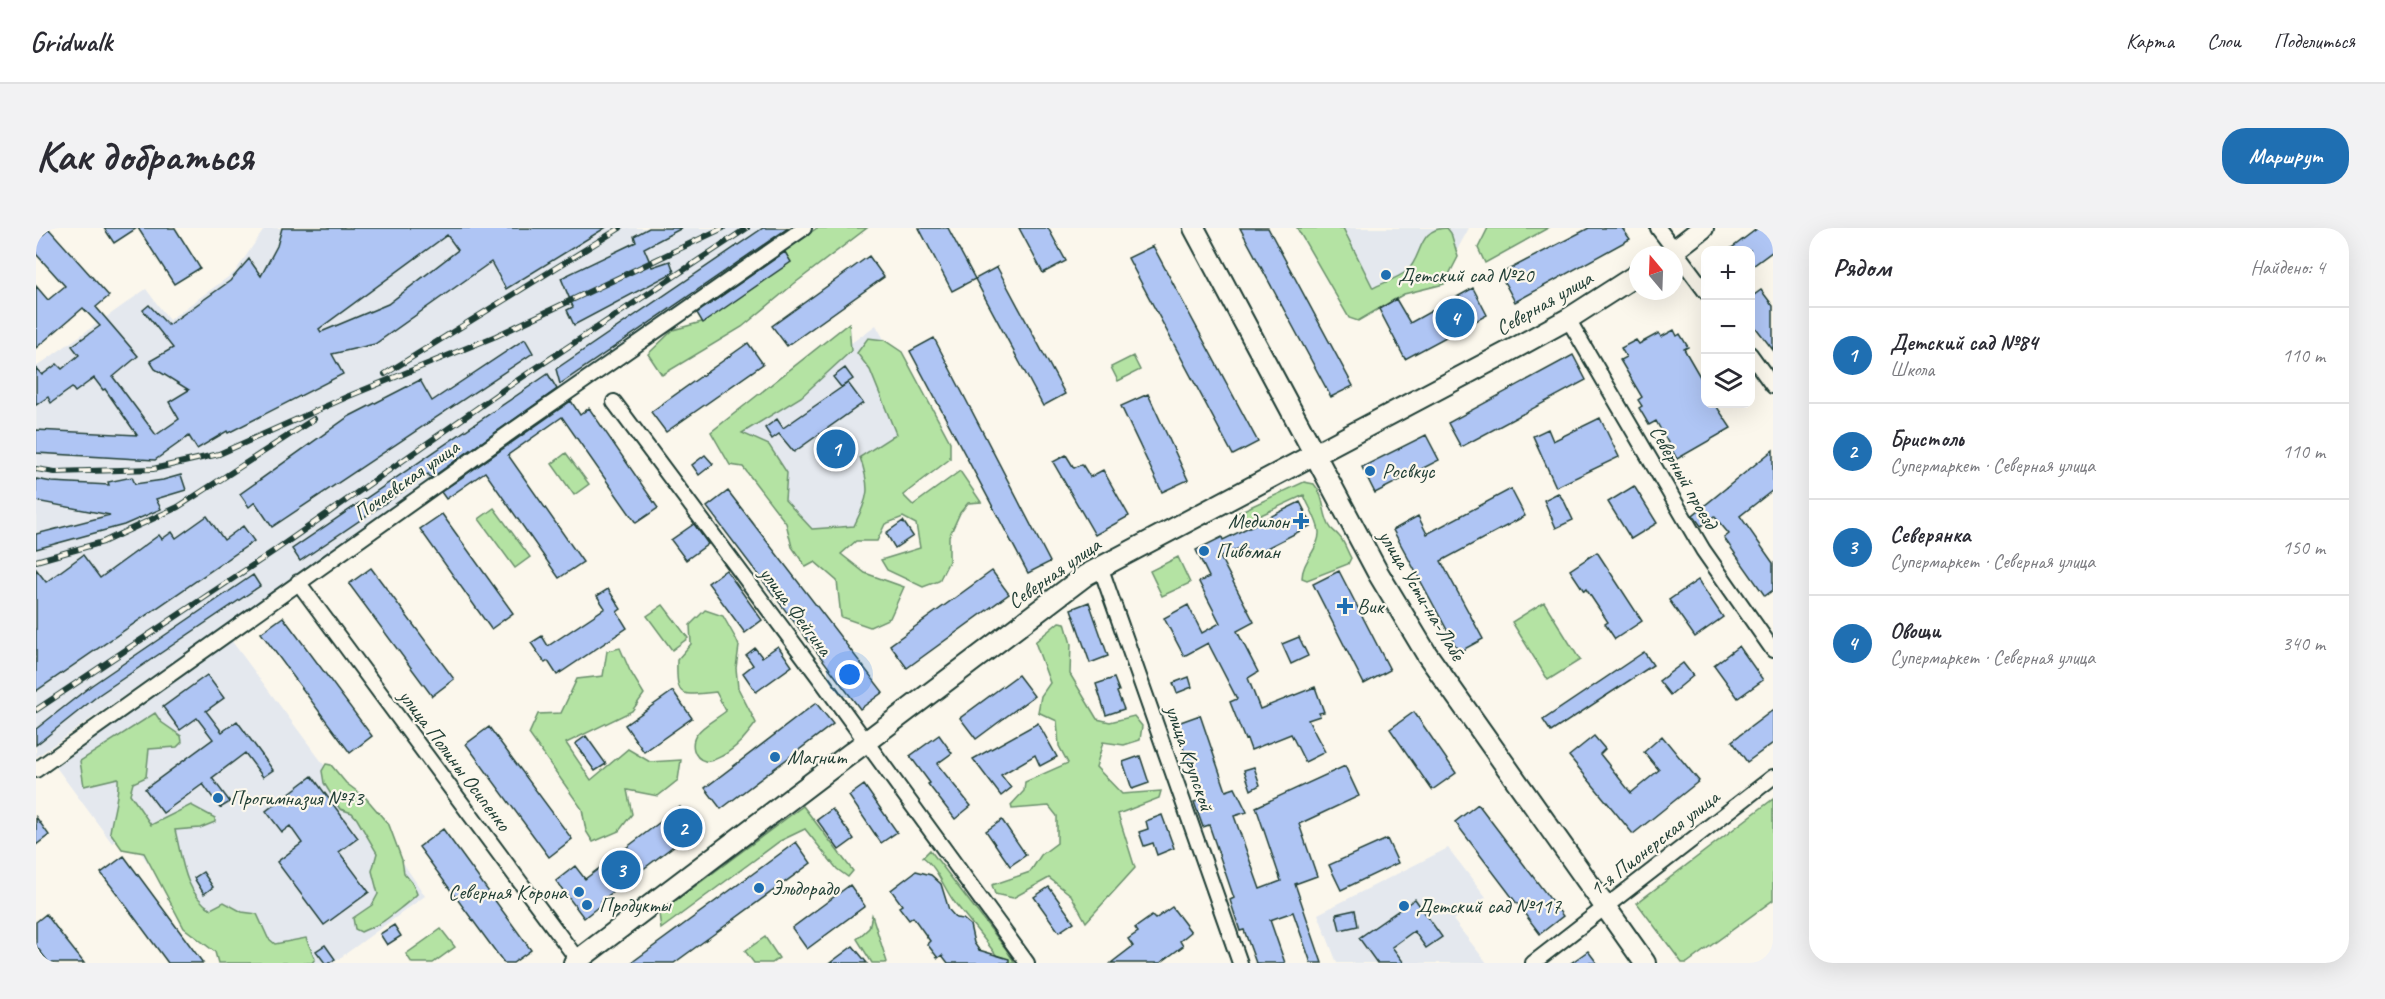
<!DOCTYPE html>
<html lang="ru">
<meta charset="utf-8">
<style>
body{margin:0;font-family:Caveat,sans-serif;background:#f2f2f3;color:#2b2b33}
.controls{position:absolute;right:18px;top:18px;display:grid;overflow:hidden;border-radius:12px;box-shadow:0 6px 24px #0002}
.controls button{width:54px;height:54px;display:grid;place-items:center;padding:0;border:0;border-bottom:2px solid #e1e1e2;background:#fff;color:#2b2b33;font:30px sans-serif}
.compass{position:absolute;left:1593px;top:18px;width:54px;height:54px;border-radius:50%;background:#fff;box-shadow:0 6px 24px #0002;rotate:341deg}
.you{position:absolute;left:814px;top:447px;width:21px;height:21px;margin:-15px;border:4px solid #fff;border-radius:50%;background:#1a73e8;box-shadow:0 0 0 9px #1a73e833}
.badge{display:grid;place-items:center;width:39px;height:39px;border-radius:50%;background:#1f6fb2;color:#fff;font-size:20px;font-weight:700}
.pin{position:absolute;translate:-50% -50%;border:3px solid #fff;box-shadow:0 2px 6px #0006}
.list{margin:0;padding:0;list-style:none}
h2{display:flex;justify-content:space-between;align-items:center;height:78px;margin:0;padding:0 24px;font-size:26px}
h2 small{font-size:20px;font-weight:400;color:#7c7c81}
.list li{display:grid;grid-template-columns:39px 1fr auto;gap:18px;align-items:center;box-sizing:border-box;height:96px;padding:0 24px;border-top:2px solid #e1e1e2}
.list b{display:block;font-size:22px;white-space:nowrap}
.list p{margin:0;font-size:20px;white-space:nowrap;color:#7c7c81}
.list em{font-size:20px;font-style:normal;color:#7c7c81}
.icon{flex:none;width:33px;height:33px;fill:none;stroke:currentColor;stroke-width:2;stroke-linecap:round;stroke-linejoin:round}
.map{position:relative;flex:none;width:1737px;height:735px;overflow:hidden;border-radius:24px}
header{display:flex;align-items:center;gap:36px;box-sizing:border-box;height:84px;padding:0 30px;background:#fff;border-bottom:2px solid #e1e1e2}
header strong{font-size:28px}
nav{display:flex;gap:33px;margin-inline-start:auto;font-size:21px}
.intro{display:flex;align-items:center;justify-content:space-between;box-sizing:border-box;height:144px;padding:0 36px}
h1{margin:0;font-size:42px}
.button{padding:15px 27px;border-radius:24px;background:#1f6fb2;color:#fff;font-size:21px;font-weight:700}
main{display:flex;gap:36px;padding:0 36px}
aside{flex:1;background:#fff;border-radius:24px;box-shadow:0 6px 24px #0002}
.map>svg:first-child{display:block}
.built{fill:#e4e8ee}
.green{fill:#b4e3a3;stroke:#6a906c;stroke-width:1.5}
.building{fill:#afc5f4;stroke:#1f3d34;stroke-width:1.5;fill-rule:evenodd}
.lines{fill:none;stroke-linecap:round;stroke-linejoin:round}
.street-casing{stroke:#1f3d34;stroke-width:18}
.secondary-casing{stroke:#1f3d34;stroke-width:24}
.street{stroke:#fbf7ec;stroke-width:14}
.secondary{stroke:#fbf7ec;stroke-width:20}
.rail-casing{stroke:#1f3d34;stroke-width:6}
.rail{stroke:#fbf7ec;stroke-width:4;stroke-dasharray:11;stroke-linecap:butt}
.poi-dot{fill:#1f6fb2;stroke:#fbf7ec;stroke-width:2}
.labels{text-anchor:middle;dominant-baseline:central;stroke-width:4.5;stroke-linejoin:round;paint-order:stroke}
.poi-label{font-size:21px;fill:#1f3d34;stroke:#fbf7ec;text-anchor:start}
.street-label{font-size:21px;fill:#1f3d34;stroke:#fbf7ec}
</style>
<header>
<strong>Gridwalk</strong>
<nav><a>Карта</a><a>Слои</a><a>Поделиться</a></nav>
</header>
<div class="intro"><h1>Как добраться</h1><a class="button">Маршрут</a></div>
<main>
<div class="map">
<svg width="1737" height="735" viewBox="0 0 1737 735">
<rect width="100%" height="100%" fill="#fbf7ec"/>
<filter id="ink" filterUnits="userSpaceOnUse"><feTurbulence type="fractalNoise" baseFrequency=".0167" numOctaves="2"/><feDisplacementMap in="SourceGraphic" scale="12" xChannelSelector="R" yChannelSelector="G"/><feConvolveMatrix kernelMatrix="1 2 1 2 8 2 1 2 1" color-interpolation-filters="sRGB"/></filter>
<g filter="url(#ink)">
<!-- built -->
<path class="built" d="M229,0H763L0,529V139L110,61L133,92L199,44Z
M1269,0H1433L1409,44L1343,81Z
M840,97L914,231L779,334L685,210Z
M195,412L306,561L326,573L389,668L297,735H200L151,688L91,606L76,615L20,539Z
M1412,620L1450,669L1417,692L1451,735H1301L1282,686Z"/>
<!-- green -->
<path class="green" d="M781,0H831L759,55L706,99L626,147L612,126L637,102L669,93L736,32Z
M1261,0H1307L1337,60C1347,55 1362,50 1371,43C1387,29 1381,0 1411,0L1415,5L1422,29L1408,56L1368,66L1322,93L1313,90Z
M1452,0H1512L1449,35L1442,20Z
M813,95L815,123L765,169L706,205L733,217L751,245L749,272L776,301L818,298C833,267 835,262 824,229L860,206L834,142L821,125L832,110L848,112L866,124L914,214V231L867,267L877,277L924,243L945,274L932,275L924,285L913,309V333L903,353L887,359L851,342L845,332L884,320L880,296L867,289L849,296L841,313H820L805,326L829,345L868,359L854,390L834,399L805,389L801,353L779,334L770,339L756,319L750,295L707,239L694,237L675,204Z
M1097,128L1104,142L1082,153L1075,139Z
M530,225L553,256L538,267L516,236Z
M1268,254L1278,256C1289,269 1286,283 1293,297C1296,303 1299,303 1303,308C1308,313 1311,323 1315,330L1312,336L1271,352L1266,350C1266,333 1284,320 1283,304C1282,292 1272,278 1268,267L1212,293L1202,296L1201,285Z
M458,280L494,329L479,340L443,291Z
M1142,329L1154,355L1126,368L1114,343Z
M1508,374L1544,432L1512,452L1476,394Z
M627,377L652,410L636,422L611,388Z
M669,382L687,388L700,411L703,418L700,440L702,460L720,495C710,508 701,520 686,528C682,530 673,535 669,533C657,530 654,515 661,506C667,497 682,490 690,483L680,464C645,467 640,472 641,432L655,416L654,397Z
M1023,394L1029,395L1035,416L1034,446L1061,491L1074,494L1098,488L1106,498L1104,512L1088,517L1067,514L1060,539L1086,566L1125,563L1123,570L1082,586L1099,640L1050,694L1035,667L1013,650L977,670L959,666L956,657L994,644L1005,627L1021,615V588L1013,578L976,581L975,577L988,563L989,554L1032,535L1023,518L1021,493L1002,484L1005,468L1014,455L999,414Z
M584,420L594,443L608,466L596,483L530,515L555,552L592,521L614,534L645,532L642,552L622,568L591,562L596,586L583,603L557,614L550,603L546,581L493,506L502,486L525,485L541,451L567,448L571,423Z
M119,485L125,494L145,508L146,514L141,519L113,521L110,549L97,555L94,566L115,597L155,577L179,590V594L164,600L139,602C146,629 148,665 175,681L188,674L206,684L221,686L232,710L239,716L270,710L279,731L276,735H182L179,724L148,700L108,625L86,621L74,604C77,583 83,571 82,550L48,558L44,533Z
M290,536L295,537L310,555L330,570L353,597L366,632L368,645L377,656L381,666C379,669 349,693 343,696C337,699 331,701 325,704L319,701L317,690L336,677L342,666L336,643L341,625L321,591L316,585L304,581L288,555L286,543Z
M1737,571V672L1651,735H1646L1601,675Z
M767,578L817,643L812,649L801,641L769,601L744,613L625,701L623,685Z
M894,622L970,721L979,735H966C952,715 935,695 919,675C908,661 902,640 887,629Z
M836,687L851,734L849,735H836L821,711L833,700Z
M405,701L419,719L397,735H376L370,726Z
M729,709L743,730L736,735H718L709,723Z"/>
<!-- building -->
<path class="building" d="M68,0H101L78,15Z
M102,0H139L164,40L138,56Z
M246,0H569L470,61L455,34L339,116L296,126L307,146L192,205L191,203L161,221L153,208L119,232L0,225V202L101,207L69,161L67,162L58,150L39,164L36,160L15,175L12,169L0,177V140L6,147L21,136L26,141L43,127L36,118L64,98L47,80L0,120V58L12,72L29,58L0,26V13L13,1L73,68L60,79L102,128L77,149L120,207L143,191L133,174L153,162L119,141L114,133L137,120L107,82L113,77L132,97L194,53L213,31L225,48L241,18ZM411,7L422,22L352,76L285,104L283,101Z
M613,0H646L608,20L616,39L634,33L638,44L538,97L531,82L537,79L525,50L600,14L598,8Z
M727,0H752L524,156L520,141Z
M883,0H912L939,51L916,63Z
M983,0H1012L1030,33L1007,45Z
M1204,0H1232L1317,158L1295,169Z
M1553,0H1586L1594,11L1479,74L1464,46Z
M1722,0H1737V23L1714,40V22H1693Z
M1117,18L1222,214L1197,227L1092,30Z
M749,24L755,34L667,95L661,85Z
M833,28L848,49L751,118L736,98Z
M961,39L1029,166L1007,178L939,51Z
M1437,60L1451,87L1369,131L1343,81L1360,71L1374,95Z
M1725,62L1737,78V122L1714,92V70Z
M1638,102L1641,108L1644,106L1652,119L1648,121L1670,159V176H1679L1695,200L1641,231L1620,193L1613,197L1603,180L1606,178L1602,172L1606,169L1584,132L1590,129L1585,120L1600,112L1603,116L1623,105L1625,109Z
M898,110L1014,334L992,345L874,123Z
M489,111L497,125L236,299L219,274L213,279L204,266L312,189L384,152L396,173Z
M712,115L727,136L630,204L615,184Z
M1537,127L1550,152L1425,219L1412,195Z
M809,140L817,151L805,159L797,149Z
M512,146L521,161L395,250L392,246L264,333L256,321Z
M812,155L827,175L758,224L743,206L736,211L729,200L741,191L747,200Z
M1112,166L1152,252L1126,264L1085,178Z
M535,173L544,187L553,180L622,280L600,295L526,189L472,227L547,334L523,350L449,244L410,271L405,264Z
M1564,190L1583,229L1520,259L1497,208L1512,201L1517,213Z
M1390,207L1403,232L1339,265L1326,239Z
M1737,222V262L1704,288L1737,335V362L1729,368L1688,310L1693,306L1678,288L1665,298L1657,287Z
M669,227L677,236L663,247L656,237Z
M1030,227L1038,240L1046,236L1054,249L1067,242L1093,288L1059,307L1017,234Z
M145,247L150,262L120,271L125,281L88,297L0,321V306L74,287L0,273V251L16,254L73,257L72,254L96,249L99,256L127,252Z
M1598,258L1621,295L1595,311L1572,274Z
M1475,261L1489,288L1405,333L1447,411L1423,424L1357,302L1382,288L1391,306Z
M692,263L847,464L824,481L671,279Z
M1522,265L1528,273L1537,292L1520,300L1508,272Z
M1264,274L1276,297L1213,329L1208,318L1184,329L1218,394L1201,403L1222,444L1212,450L1224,481L1279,459L1288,484L1283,485L1284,488L1272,492L1289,524L1269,534L1255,506L1215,522L1211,511L1209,512L1194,474L1201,471L1172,415L1148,428L1128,390L1152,377L1166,405L1184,395L1163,354L1173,349L1160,322L1186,309L1187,312Z
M406,286L477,385L455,401L384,301Z
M171,288L188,312L207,298L218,313L0,463V341L10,354L47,327L64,350L123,307L126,311L136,304L140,310Z
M867,293L877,308L859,320L850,305Z
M658,296L672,316L650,332L635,312Z
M1561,324L1606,393L1579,411L1569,396L1572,394L1550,361L1548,363L1534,342Z
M335,340L418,451L396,468L313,356Z
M690,342L726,392L709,405L672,355Z
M956,343L973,366L871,440L854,417Z
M1303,343L1354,442L1328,456L1277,356Z
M217,347L224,358L64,466L0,517V501L56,457Z
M1662,352L1687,389L1659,409L1633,372Z
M572,361L585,381L581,384L591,400L521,447L512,433L509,435L495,415L506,408L512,418L569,380L561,368Z
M1053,374L1072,428L1054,435L1035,381Z
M247,389L336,508L314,525L225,405Z
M1263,409L1272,428L1255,436L1246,416Z
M742,418L756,438L720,464L707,445L717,437L710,427L719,420L726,429Z
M1703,418L1727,452L1702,470L1678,437Z
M1608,424L1617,437L1515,504L1507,492Z
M1647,435L1657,448L1634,467L1623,453Z
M171,447L188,470L170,483L186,504L201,493L237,542L227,549L209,525L176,550L194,574L184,580L167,556L127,585L109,561L177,511L161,490L144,502L127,479Z
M982,447L998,468L940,511L924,490Z
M1153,449L1156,459L1141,465L1137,455Z
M1078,450L1083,463L1081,464L1088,481L1070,487L1060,456Z
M637,463L656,490L608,524L589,497Z
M780,475L797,496L685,581L669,560Z
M1737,482V515L1711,534L1696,513Z
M1378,484L1420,545L1396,562L1354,501Z
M1164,487L1190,563L1199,560L1211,584L1198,588L1224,661L1245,653L1220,579L1309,538L1323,568L1263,596L1281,648L1259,656L1286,735H1275L1257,684L1234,692L1249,735H1220L1208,702L1204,703L1194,672L1198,670L1173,597L1167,599L1158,574L1165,572L1139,496Z
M1002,495L1021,529L1004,538L999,527L965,547L975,560L965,568L937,531Z
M453,499L536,611L513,629L430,516Z
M903,507L916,525L901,536L935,578L919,591L892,556L894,555L874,528Z
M550,508L570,536L559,543L539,516Z
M1558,508L1569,521L1564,526L1595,565L1623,542L1608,524L1626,508L1663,553L1597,606L1533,528Z
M1104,528L1113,555L1096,561L1087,534Z
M1218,539L1224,557L1215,562L1208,542Z
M276,548L322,610L303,624L333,664L288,697L241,634L266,615L254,598L246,604L230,583Z
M828,557L861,604L845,615L813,568Z
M1442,576L1527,688L1504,706L1419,594Z
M644,579L660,601L565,673L567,675L548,690L520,653L539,638L549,651Z
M796,581L818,611L803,622L781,592Z
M1126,587L1138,620L1121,627L1117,615L1108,618L1103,604L1112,601L1110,593Z
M0,589L13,607L0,617Z
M966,592L990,627L974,638L950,603Z
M407,601L495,722L477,735H468L383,619Z
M1351,611L1362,635L1305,662L1293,637Z
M760,614L775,635L678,706L638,735H595Z
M88,628L167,735H132L79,663L65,645Z
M880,643L895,647L905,656L913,682L920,690L927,691L934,697L938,715L943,722L973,731V735H912L906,727L902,730L891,716L894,713L877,689L873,692L863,679L866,677L855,662Z
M167,644L177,659L168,666L158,650Z
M814,657L829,678L771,721L756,700Z
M1013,659L1038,694L1023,704L998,669Z
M1379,671L1406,709L1390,720L1378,703L1356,719L1368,735H1341L1323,710Z
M1136,679L1155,704L1144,713L1147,718L1124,735H1075L1097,718L1092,711L1102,704L1099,700L1116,688L1119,691Z
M1319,682L1322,698L1304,702L1300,686Z
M10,686L25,706L48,735H13L0,718V694Z
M358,697L365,708L351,717L344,706Z
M289,717L299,731L293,735H289L280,723Z
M817,718L831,735H794Z
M1552,723L1561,735H1535Z"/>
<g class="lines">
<!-- street casing -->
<g class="street-casing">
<path id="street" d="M1622,0L1670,64
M1532,91L1667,322L1737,422
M1714,126L1737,158
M578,174L788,456L991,735
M1064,338L1204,735
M262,354L544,735
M0,542L479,201L768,0
M1497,735L1737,549"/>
</g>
<!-- secondary casing -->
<g class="secondary-casing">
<path id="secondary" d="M1158,0L1342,345L1390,425L1609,735
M1632,27L1667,0
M538,735L1050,347L1483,118L1532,91L1602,46"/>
</g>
<!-- street -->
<use href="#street" class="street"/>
<!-- secondary -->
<use href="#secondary" class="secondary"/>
<!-- rail casing -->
<g class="rail-casing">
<path id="rail" d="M349,146L584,0
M0,241L19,244L117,241L183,226L313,168L460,108L687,0
M0,333L67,314L142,279L278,191
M0,482L238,323L470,160L711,0"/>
</g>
<!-- rail -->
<use href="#rail" class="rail"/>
</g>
</g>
<!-- markers -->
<g class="poi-dot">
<circle cx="1350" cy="47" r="6"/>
<circle cx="1334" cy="243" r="6"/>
<path d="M1262 284h6v6h6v6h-6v6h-6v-6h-6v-6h6z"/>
<circle cx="1168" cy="323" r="6"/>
<path d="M1306 369h6v6h6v6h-6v6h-6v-6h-6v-6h6z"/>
<circle cx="739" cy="529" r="6"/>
<circle cx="182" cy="570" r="6"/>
<circle cx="723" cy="660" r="6"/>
<circle cx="543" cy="664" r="6"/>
<circle cx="551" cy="677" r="6"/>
<circle cx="1368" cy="678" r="6"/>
</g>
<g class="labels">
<!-- poi labels -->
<g class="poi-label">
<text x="1362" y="47">Детский сад №20</text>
<text x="1346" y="243">Росвкус</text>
<text x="1253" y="293" text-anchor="end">Медилон</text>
<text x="1180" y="323">Пивоман</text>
<text x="1321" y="378">Вик</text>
<text x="751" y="529">Магнит</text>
<text x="194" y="570">Прогимназия №73</text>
<text x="735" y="660">Эльдорадо</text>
<text x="531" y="664" text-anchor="end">Северная Корона</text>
<text x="563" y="677">Продукты</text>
<text x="1380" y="678">Детский сад №117</text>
</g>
<!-- street labels -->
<g class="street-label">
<text transform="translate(1508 75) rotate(-30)">Северная улица</text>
<text transform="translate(1648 249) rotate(60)">Северный проезд</text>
<text transform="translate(370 252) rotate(-35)">Почаевская улица</text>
<text transform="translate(1018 345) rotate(-35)">Северная улица</text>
<text transform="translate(1386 367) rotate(59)">улица Усти-на-Лабе</text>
<text transform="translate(760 383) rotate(53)">улица Фейгина</text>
<text transform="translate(1154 530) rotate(71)">улица Крупской</text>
<text transform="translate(419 532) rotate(53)">улица Полины Осипенко</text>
<text transform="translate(1618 615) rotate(-38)">1-я Пионерская улица</text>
</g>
</g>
</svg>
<div class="controls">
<button>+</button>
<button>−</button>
<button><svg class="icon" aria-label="layers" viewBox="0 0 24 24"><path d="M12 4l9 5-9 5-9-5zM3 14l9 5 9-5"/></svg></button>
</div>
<svg class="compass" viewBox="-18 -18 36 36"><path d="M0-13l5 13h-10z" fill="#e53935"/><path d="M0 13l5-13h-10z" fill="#7c7c81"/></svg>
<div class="you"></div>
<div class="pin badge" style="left:800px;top:221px">1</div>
<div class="pin badge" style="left:647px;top:600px">2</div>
<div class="pin badge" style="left:585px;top:642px">3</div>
<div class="pin badge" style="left:1419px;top:90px">4</div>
</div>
<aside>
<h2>Рядом<small>Найдено: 4</small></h2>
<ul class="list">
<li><span class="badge">1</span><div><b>Детский сад №84</b><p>Школа</p></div><em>110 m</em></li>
<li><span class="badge">2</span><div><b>Бристоль</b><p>Супермаркет · Северная улица</p></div><em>110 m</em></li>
<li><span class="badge">3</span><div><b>Северянка</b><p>Супермаркет · Северная улица</p></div><em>150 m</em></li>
<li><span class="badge">4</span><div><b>Овощи</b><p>Супермаркет · Северная улица</p></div><em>340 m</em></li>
</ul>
</aside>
</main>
